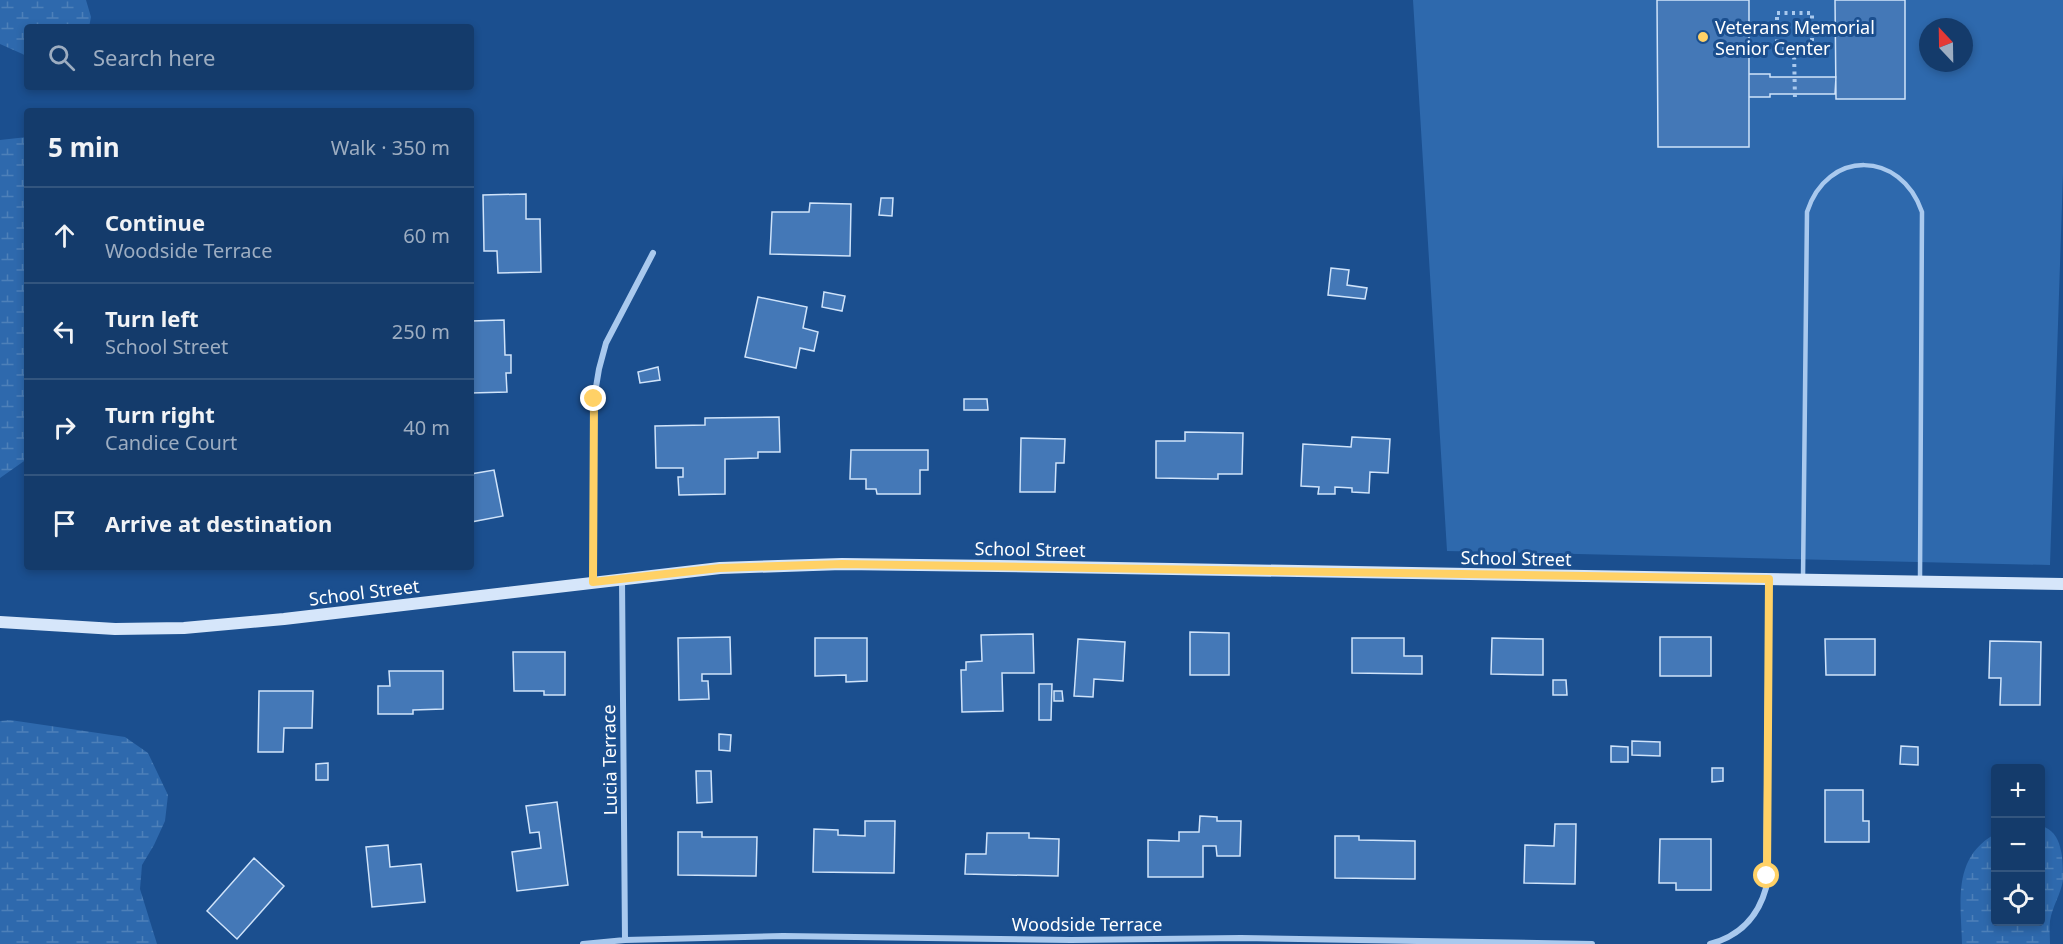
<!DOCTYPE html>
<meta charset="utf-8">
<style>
body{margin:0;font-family:"Noto Sans",sans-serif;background:#1d4271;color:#f1f3f6}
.controls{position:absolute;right:18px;bottom:18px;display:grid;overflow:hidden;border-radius:6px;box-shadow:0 3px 9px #0003}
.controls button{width:54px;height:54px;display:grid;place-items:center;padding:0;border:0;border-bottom:2px solid #33557e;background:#143b6b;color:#f1f3f6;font:30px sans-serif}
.compass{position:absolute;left:1919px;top:18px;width:54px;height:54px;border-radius:50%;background:#143b6b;box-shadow:0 3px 9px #0003;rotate:338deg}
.stop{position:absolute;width:18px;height:18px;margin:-14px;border:4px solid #ffd166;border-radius:50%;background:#fff}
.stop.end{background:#ffd166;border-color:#fff;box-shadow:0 2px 6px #0008}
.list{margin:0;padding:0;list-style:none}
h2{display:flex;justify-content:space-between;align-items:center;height:78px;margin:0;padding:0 24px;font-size:26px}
h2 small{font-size:20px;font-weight:400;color:#9dadc1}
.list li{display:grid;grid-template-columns:39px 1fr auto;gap:18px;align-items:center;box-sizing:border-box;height:96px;padding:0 24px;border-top:2px solid #33557e}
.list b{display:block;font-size:22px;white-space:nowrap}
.list p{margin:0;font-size:20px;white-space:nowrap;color:#9dadc1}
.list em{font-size:20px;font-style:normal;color:#9dadc1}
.icon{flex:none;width:33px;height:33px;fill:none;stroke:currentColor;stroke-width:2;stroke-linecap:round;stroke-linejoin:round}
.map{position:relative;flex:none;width:2063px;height:944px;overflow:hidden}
.search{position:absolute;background:#143b6b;box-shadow:0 3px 9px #0003;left:24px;top:24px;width:450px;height:66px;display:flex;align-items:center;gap:15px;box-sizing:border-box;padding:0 21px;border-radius:6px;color:#9dadc1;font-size:22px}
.panel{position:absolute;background:#143b6b;box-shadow:0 3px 9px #0003;left:24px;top:108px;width:450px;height:462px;border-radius:6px}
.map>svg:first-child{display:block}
.green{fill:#2e69ad;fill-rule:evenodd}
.wetland{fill:url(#wetland-marsh)}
.building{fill:#4478b7;stroke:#cfe3fa;stroke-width:1.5}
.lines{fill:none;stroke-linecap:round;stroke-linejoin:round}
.path{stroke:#a9c9ee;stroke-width:4;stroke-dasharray:3 4.5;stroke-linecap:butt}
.lane{stroke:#a9c9ee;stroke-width:4.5}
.street{stroke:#a9c9ee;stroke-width:6}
.secondary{stroke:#d6e6fa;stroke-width:12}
.route{stroke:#ffd166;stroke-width:8}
.poi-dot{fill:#ffd166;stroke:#1b4f8f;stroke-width:2}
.labels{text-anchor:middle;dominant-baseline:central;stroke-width:6;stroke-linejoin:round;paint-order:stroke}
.poi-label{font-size:18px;fill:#fff;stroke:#1b4f8f;text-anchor:start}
.street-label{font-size:18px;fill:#fff;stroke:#1b4f8f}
</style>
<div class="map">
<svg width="2063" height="944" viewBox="0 0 2063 944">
<defs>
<pattern id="wetland-marsh" width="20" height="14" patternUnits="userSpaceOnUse" patternTransform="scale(1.5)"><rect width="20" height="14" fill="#2e69ad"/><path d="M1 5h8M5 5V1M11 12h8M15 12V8" fill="none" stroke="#4d80b9"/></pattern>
</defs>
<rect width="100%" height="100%" fill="#1b4f8f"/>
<!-- green -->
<path class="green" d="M1413,0H2063V174L2050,565L1447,551ZM1928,27H1964V63H1928Z"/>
<!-- wetland -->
<path class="wetland" d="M0,0H86L91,17L89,27H27V56L0,44Z
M27,137V459L0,478V140Z
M10,720L125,737L148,753L168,795L165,821L154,845L142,865L140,889L157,944H0V721Z
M2041,826C2063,831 2063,860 2063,880C2061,894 2052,907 2050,921C2049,928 2050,937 2050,944H1962C1961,902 1952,858 1995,834L1996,922H2040Z"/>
<!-- building -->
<path class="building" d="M1657,0H1749V147H1658Z
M1835,0H1905V99H1836Z
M1749,74H1770V77H1836L1835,94H1770V97H1749Z
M526,194V219H540L541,272L498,273L497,251H484L483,195Z
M881,198H893L892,216L879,215Z
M810,203L851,204L850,256L770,254L772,212H809Z
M1331,268L1349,270L1347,285L1367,288L1365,299L1328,295Z
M824,292L845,296L842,311L822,307Z
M758,297L807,307L803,328L818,332L814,351L800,348L796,368L745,357Z
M504,320L505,355H511V373H506L507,392L471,393V321Z
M658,367L660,380L640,383L638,372Z
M964,399H987L988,410H964Z
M779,417L780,452H758V458L725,459V494L679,495L678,477H683V468H656L655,426L705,425V418Z
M1185,432L1243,433L1242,474H1218V479L1156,478V441H1185Z
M1352,437L1390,439L1388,473L1370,472L1369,493L1352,492V488L1335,487V494H1318L1319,487L1301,486L1303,444L1351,447Z
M1021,438L1065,439L1064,463H1056L1055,492H1020Z
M851,450H928V470H920V494H877L876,489H866V479H850Z
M494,470L503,516L471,522V474Z
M1190,632L1229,633V675H1190Z
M1033,634L1034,673H1002L1003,711L962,712L961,670H966V662L982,661L981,635Z
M730,637L731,674H702V681H708L709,699L679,700L678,638Z
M1660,637H1711V676H1660Z
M815,638H867V681L846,682V675L815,676Z
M1352,638H1404V656H1422V674L1352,673Z
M1492,638L1543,639V675L1491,674Z
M1078,639L1125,642L1123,681L1094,679L1093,697L1074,696Z
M1825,639H1875V675H1826Z
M1990,641L2041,642L2040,705H2000L2001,678H1989Z
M513,652H565V695H544V691H514Z
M389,671H443V709L413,710V714H378V686H390Z
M1553,680H1566L1567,695H1553Z
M1039,684H1052L1051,720H1039Z
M259,691H313L312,728H284L283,752H258Z
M1054,691H1062L1063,701H1054Z
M719,734L731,735L730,751L719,750Z
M1632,741L1660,742V756L1632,755Z
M1611,746L1628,747V762H1611Z
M1901,746L1918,747V765L1900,764Z
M328,763V780H316V764Z
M1712,768H1723V781L1712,782Z
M696,771H711L712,802L697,803Z
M1825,790H1863V821H1869V842H1825Z
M557,802L568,885L517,891L512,852L541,848L539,832L530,833L526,806Z
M1200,816L1217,817V821H1241L1240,856H1217L1216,846H1203V877H1148V840L1179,841V832H1199Z
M865,821H895L894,873L813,872L814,829L838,830V835L865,836Z
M1555,824H1576L1575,884L1524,883L1525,845L1554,846Z
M678,832H702V837H757L756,876L678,875Z
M987,833H1029V838L1059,839L1058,876L965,874L966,854H986Z
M1335,836H1359V840L1415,841V879L1335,878Z
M1660,839H1711V890H1676V883H1659Z
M388,845L390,867L421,864L425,902L372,907L366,847Z
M254,858L284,886L237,939L207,911Z"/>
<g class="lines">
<!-- path -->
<path class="path" d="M1777,13H1812V49H1777Z
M1794,49L1795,100"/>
<!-- lane -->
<path class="lane" d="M1803,579L1807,212C1827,149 1901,150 1922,212L1920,579"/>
<!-- street -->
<path class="street" d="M622,579L625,940
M593,582V433L594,399L599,369L606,343L653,253
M583,944L625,940L783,936L1071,940L1241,938L1592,944
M1710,944C1740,936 1758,917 1766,888L1769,579"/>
<!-- secondary -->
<path class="secondary" d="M0,622L115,629L184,628L284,619L720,568L842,564L997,566L2063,584"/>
</g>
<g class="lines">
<!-- route -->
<path class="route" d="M594,399L593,582L720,568L842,564L1769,579L1767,876"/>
</g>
<!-- markers -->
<circle class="poi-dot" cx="1703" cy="37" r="6"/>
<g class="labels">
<!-- poi labels -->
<g class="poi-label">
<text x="1715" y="27">Veterans Memorial<tspan x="1715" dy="21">Senior Center</tspan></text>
</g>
<!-- street labels -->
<g class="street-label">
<text transform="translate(1030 549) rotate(1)">School Street</text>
<text transform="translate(1516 558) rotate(1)">School Street</text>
<text transform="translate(364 592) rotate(-7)">School Street</text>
<text transform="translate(609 760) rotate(-91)">Lucia Terrace</text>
<text x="1087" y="924">Woodside Terrace</text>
</g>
</g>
</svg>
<div class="controls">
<button>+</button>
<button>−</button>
<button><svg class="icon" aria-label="locate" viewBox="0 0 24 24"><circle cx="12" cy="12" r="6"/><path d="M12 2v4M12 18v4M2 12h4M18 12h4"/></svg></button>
</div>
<svg class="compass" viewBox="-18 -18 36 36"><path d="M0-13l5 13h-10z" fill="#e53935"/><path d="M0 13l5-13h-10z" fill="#9dadc1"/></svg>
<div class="stop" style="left:1767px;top:876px"></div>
<div class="stop end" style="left:594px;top:399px"></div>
<div class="search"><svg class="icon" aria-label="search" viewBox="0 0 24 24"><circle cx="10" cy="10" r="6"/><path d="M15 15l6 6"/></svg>Search here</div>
<section class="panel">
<h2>5 min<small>Walk · 350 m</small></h2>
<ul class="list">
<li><svg class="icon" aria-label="ahead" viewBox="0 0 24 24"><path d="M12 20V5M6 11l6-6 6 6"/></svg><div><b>Continue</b><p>Woodside Terrace</p></div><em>60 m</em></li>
<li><svg class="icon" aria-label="left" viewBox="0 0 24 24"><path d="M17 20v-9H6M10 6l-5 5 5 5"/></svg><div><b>Turn left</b><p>School Street</p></div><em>250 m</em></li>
<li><svg class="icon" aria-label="right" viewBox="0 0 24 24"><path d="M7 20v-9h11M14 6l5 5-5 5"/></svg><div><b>Turn right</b><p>Candice Court</p></div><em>40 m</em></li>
<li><svg class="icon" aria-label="arrive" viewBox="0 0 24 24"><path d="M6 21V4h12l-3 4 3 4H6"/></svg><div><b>Arrive at destination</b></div></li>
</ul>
</section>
</div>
